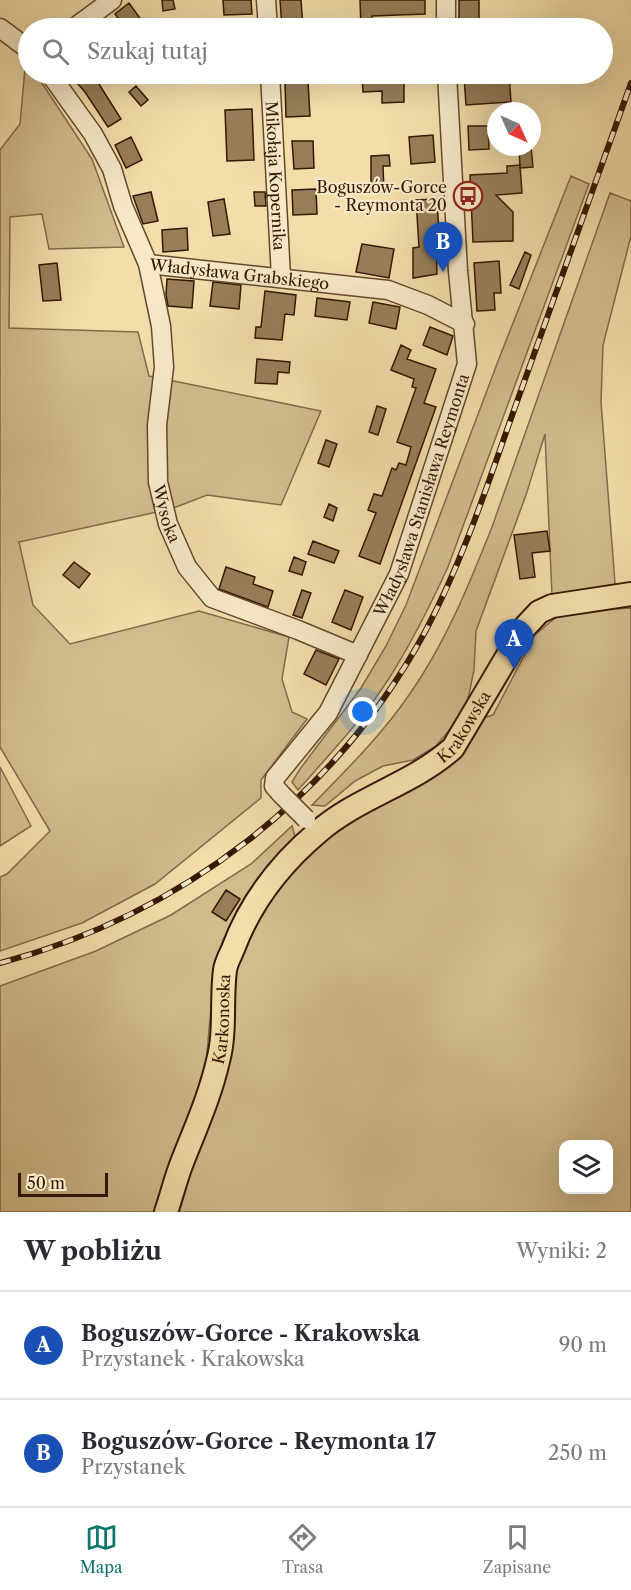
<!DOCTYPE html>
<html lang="pl">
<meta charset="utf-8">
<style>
body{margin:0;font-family:"Libre Caslon Text",serif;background:#f2f2f3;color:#2b2b33}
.controls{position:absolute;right:18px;bottom:18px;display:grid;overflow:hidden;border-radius:12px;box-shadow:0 6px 24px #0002}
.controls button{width:54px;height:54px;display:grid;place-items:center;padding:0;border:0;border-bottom:2px solid #e1e1e2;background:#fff;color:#2b2b33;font:30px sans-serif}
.compass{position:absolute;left:487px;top:102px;width:54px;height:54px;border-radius:50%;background:#fff;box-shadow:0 6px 24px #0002;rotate:135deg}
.scale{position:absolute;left:18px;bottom:15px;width:90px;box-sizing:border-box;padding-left:6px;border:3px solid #351800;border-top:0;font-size:16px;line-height:21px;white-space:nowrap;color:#351800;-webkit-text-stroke:4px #f7e9c8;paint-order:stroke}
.you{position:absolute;left:363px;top:712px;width:21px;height:21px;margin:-15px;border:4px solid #fff;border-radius:50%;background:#1a73e8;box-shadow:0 0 0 9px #1a73e833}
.badge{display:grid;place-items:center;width:39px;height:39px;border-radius:50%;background:#0f766e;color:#fff;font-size:20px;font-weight:700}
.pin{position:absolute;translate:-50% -50px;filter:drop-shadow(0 2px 3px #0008)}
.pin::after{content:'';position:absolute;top:32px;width:21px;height:18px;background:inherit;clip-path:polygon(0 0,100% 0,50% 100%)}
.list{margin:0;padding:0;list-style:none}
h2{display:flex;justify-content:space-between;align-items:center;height:78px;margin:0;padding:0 24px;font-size:26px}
h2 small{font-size:20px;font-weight:400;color:#7c7c81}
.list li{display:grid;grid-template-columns:39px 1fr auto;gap:18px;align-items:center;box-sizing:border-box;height:108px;padding:0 24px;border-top:2px solid #e1e1e2}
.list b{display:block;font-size:22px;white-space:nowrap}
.list p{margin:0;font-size:20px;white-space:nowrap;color:#7c7c81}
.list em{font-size:20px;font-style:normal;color:#7c7c81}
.icon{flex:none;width:33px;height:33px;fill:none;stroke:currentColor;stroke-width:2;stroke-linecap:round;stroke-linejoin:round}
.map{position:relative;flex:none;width:631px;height:1212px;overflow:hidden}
.search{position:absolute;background:#fff;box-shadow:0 6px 24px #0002;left:18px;right:18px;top:18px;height:66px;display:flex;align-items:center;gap:15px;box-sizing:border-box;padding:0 21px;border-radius:33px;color:#7c7c81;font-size:22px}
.sheet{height:294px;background:#fff}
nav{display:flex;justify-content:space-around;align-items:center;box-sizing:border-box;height:84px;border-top:2px solid #e1e1e2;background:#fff;font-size:16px;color:#7c7c81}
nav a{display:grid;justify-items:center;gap:3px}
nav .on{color:#0f766e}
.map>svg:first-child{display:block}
.green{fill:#d2bc8e;stroke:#846a47;stroke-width:1.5;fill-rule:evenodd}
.building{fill:#977e59;stroke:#351800;stroke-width:1.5}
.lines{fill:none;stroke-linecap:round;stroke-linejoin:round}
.minor-casing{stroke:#64492b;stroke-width:21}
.major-casing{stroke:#351800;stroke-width:26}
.minor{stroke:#f7e9c8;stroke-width:18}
.major{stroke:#f2ddab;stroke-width:22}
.rail-casing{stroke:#351800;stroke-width:6}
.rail{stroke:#f7e9c8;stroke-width:4;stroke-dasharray:11;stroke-linecap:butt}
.minor-bridge-casing{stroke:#64492b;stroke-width:21;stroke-linecap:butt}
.minor-bridge{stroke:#f7e9c8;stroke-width:18}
.labels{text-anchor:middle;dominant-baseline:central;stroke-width:4.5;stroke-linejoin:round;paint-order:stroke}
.street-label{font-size:16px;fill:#351800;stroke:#f7e9c8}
.poi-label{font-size:16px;fill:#351800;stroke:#f7e9c8;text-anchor:end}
</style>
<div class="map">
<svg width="631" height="1212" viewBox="0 0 631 1212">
<rect width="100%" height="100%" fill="#f2ddab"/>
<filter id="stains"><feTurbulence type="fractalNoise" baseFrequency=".00333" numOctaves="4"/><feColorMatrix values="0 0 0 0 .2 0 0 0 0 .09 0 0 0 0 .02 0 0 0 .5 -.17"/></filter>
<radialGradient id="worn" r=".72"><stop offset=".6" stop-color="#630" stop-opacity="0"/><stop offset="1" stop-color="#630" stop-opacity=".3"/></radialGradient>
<!-- green -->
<path class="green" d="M26,57L28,62V74H36L92,159L124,247L49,249L42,214L10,217L9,328L138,332L149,376L321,411L281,505L207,495L171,509L19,542L33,605L70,644L199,611L289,637L282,679L292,712L307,719L261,780V798L155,884L82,923L0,951V877L7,874L50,831L0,747V150L20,124Z
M571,176L589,184L448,567C430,606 411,644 388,680C362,720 329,755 298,790L292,782L300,769L361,688L386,646L406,605L500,356Z
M610,193L631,201V236L603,345L601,402L617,609L631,608V1212H178L212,1106L232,970L260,910L313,847L479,719L493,715L535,635L555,618L552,596L545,434L526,495L476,631L474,670L468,699L455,723L436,746L413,760L383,766L355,781L325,806L312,805C346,770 381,736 409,695C445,644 469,585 492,527ZM564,1144H608V1190H564Z
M0,767L31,826L0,846Z
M292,826L295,837L251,888L223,940L212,997L205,1074L176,1147L156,1212H0V986L96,951L171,915L251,864Z"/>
<!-- building -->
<path class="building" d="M162,0H173L175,9L163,11Z
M223,0H251L252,14L224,15Z
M280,0H301L303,28H282Z
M360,0H425V14L372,16V28H361Z
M459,0H479V19H459Z
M129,3L147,28H125L115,14Z
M69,74H89L99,84L121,119L108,127L85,92Z
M362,74H373V78L404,77V102L382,103V91L363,92Z
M509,74L511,102L466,105L464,76Z
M308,82L310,116L286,117L285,83Z
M136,86L148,100L141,106L129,92Z
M252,109L254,160L227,161L225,110Z
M468,126H488L489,149L469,150Z
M433,135L435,162L411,164L409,137Z
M131,137L142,160L126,168L115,145Z
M292,141H313L314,168L294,169Z
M519,147H531L533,167L520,168Z
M389,155L390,166H383L384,192L371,193V156Z
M520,165L522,193L496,195L513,212V241L473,242L470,175L507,173V166Z
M316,189L317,214L293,215L292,190Z
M151,192L158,221L143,224L133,196Z
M254,192H265L266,206H255Z
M224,199L230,234L213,236L208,202Z
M437,199L439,234L436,235L437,274L413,278V248L419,247L416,200Z
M187,228L188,250L163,252L162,230Z
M362,244L394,249L389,278L356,272Z
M525,252L531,255L519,289L510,285Z
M499,261L501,293H494L495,310L477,311L474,263Z
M57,263L61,300L43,301L39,265Z
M167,279L194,281L192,308L168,306L166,295Z
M213,282L241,285L239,309L210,306Z
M265,291L296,295L294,315L285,314L282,340L255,338L256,327H261Z
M317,298L350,302L347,320L315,316Z
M373,302L400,307L396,329L369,323Z
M430,327L453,336L447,355L423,345Z
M401,345L411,350L407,359L436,369L424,403L436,407L380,564L359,556L376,513L368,510L374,494L382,496L392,468L396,470L399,463L406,465L411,447L397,442L416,388L412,387L414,379L391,370Z
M257,359L290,362L289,373L278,372L277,384L255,383Z
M377,406L386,409L378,435L369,432Z
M326,440L337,444L329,467L318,463Z
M329,504L337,508L333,521L324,517Z
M547,531L550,551L532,553L535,577L520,579L514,535Z
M313,541L339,551L334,563L308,554Z
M294,557L306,562L302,575L289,571Z
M74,562L90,574L79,588L63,575Z
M226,567L255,577L253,584L273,591L268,607L219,589Z
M302,590L311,593L302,618L293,615Z
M345,590L363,597L351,630L332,622Z
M316,650L339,659L326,685L304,674Z
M226,890L240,899L226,921L212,912Z"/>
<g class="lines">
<!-- minor casing -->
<g class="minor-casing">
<g id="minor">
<path d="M266,0L268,28"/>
<path d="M446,0V28"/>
<path d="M0,28L28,49"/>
<path d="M74,28L112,0"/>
<path id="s1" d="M50,74L93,134L112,169L123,206L148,264L161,326L164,367L157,425L158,482L168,524L187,567L212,598L298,630L358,655"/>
<path id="s2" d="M270,74L281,277"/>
<path id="s3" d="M148,264L388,290L428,305L465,324"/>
<path id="s4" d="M282,795L274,786L275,778L328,713L399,574L467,364L458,271L447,74"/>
</g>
</g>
<!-- major casing -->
<g class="major-casing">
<g id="major">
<path id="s5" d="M166,1212C172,1195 176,1177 183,1160C196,1127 210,1096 218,1061C226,1032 221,1000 225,970C226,963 230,956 233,949C250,903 280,864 318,832C358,797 413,784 453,748L524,628L539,612L552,606L631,594"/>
</g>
</g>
<!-- minor -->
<use href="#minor" class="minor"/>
<!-- major -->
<use href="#major" class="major"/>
<!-- rail casing -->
<g class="rail-casing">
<path id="rail" d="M0,963C181,915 337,796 426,630C467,553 493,467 523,385C559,284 595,184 631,83"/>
</g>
<!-- rail -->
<use href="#rail" class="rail"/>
<!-- minor-bridge casing -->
<g class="minor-bridge-casing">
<path id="minor-bridge" d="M282,795L306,819"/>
</g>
<!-- minor-bridge -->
<use href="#minor-bridge" class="minor-bridge"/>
</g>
<!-- icons -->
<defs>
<g id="bus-ring" transform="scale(1.5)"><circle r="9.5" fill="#f7e9c8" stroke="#8f2418" stroke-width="1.5"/><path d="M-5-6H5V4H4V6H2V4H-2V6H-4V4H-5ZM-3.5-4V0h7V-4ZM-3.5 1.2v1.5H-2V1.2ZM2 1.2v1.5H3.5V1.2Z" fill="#8f2418"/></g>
</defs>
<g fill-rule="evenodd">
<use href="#bus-ring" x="468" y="196"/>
</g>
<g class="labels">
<!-- street labels -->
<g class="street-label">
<text stroke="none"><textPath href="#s2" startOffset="102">Mikołaja Kopernika</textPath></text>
<text stroke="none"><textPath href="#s3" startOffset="92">Władysława Grabskiego</textPath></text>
<text stroke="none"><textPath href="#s4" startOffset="342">Władysława Stanisława Reymonta</textPath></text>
<text stroke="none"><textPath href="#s1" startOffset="468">Wysoka</textPath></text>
<text stroke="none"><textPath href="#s5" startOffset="603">Krakowska</textPath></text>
<text stroke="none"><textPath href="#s5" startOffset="202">Karkonoska</textPath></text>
</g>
<!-- poi labels -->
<g class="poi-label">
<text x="447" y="187">Boguszów-Gorce<tspan x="447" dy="18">- Reymonta 20</tspan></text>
</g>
</g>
<rect width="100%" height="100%" filter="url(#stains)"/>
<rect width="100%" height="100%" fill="url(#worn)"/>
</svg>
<div class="controls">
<button><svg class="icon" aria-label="layers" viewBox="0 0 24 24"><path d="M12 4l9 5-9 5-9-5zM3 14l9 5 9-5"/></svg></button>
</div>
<svg class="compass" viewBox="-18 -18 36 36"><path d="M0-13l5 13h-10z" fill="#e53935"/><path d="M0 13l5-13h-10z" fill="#7c7c81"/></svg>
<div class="scale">50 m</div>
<div class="you"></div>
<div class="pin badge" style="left:514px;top:669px;background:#1a4fb4">A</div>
<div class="pin badge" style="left:443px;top:272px;background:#1a4fb4">B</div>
<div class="search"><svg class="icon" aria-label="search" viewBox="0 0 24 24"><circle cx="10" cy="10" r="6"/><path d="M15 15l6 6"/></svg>Szukaj tutaj</div>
</div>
<section class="sheet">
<h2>W pobliżu<small>Wyniki: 2</small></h2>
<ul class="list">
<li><span class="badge" style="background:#1a4fb4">A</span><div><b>Boguszów-Gorce - Krakowska</b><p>Przystanek · Krakowska</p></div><em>90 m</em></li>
<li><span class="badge" style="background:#1a4fb4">B</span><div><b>Boguszów-Gorce - Reymonta 17</b><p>Przystanek</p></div><em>250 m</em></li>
</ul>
</section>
<nav>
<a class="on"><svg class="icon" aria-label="map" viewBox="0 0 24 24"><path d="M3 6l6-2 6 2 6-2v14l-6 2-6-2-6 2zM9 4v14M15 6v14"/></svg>Mapa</a>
<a><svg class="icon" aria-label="directions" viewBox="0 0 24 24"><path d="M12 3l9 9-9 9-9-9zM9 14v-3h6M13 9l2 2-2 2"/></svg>Trasa</a>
<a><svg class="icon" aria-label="saved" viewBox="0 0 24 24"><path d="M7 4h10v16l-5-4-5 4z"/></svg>Zapisane</a>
</nav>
